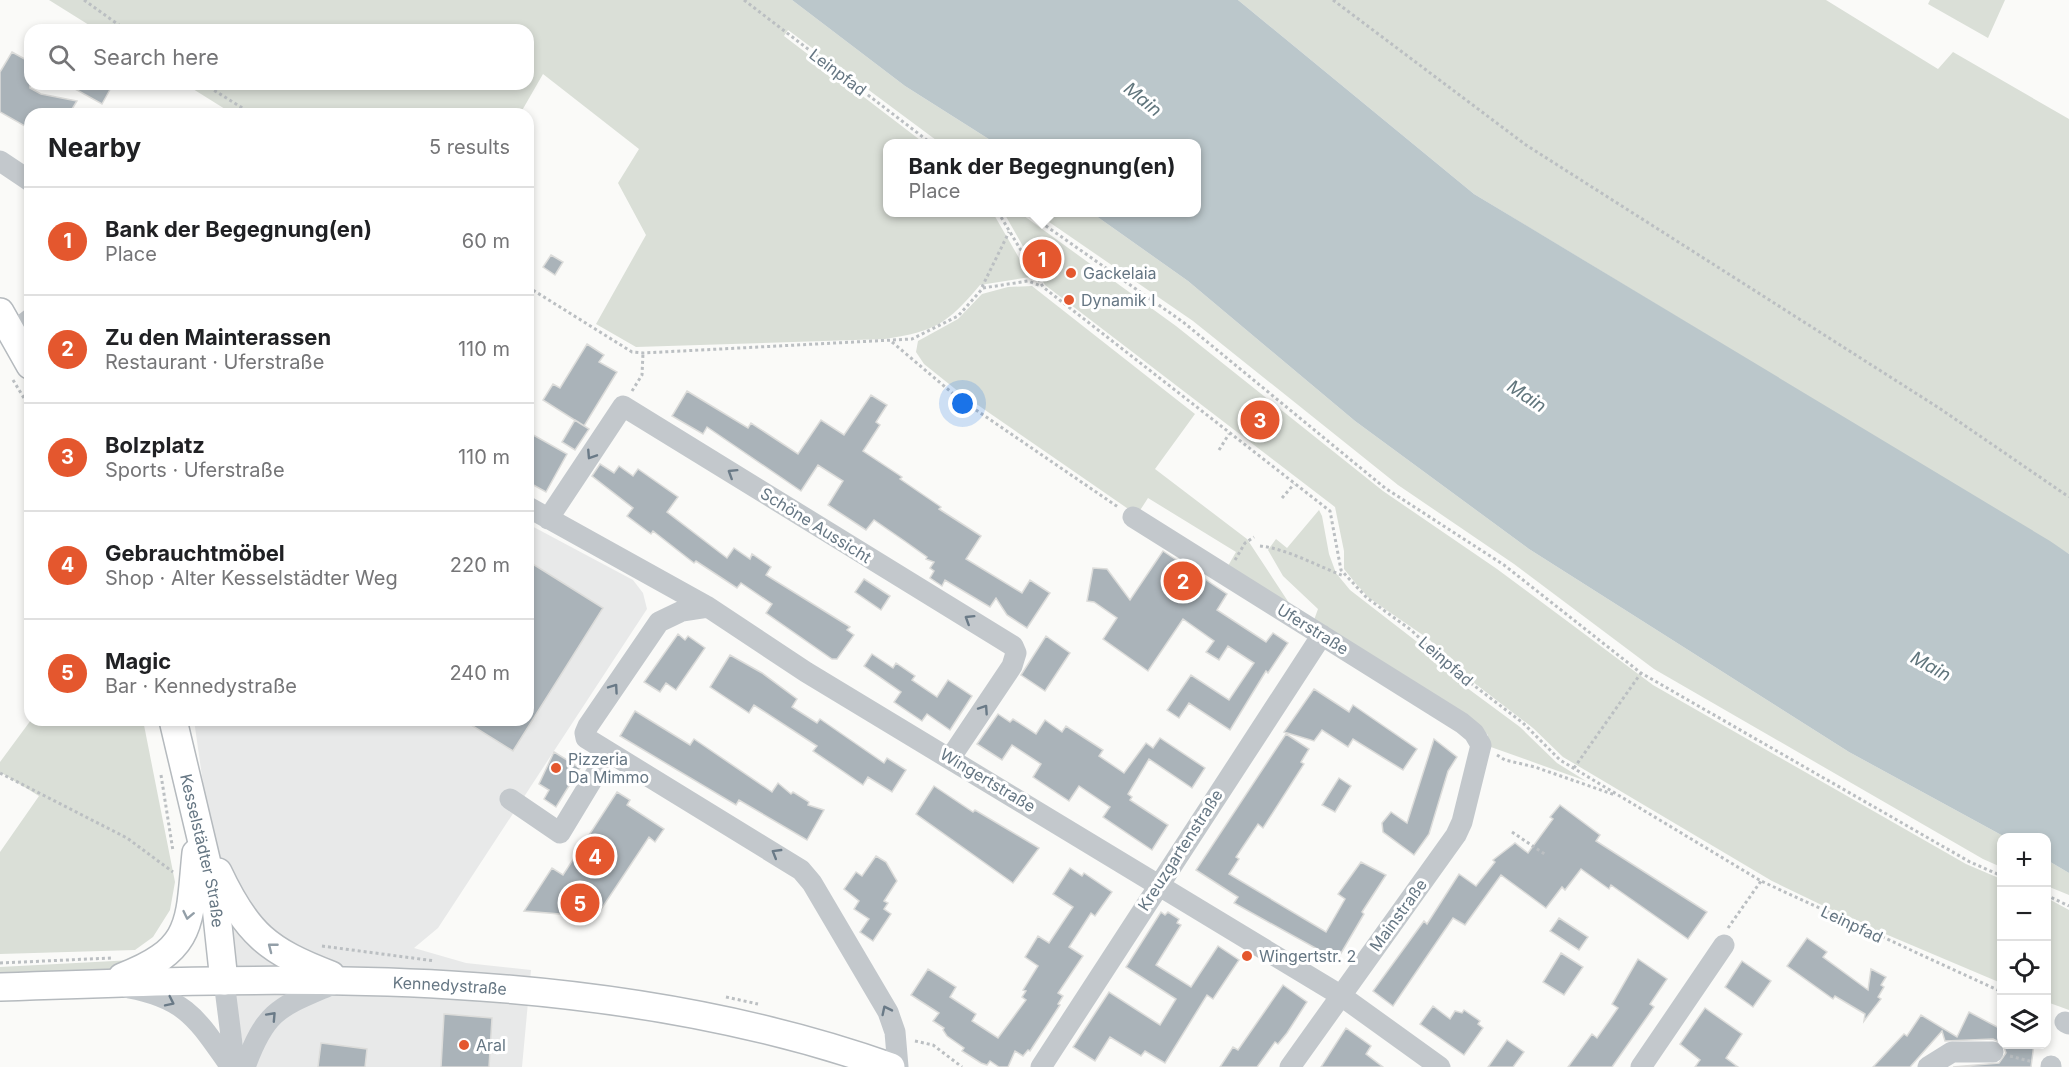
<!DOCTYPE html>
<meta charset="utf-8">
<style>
body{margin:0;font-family:Inter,sans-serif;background:#f6f6f6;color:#202124}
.controls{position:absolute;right:18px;bottom:18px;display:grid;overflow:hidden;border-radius:12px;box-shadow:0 3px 9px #0003}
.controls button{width:54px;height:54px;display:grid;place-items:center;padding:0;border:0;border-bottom:2px solid #e0e0e0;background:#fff;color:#202124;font:30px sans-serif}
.you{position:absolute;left:963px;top:404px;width:21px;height:21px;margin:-15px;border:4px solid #fff;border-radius:50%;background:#1a73e8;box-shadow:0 0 0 9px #1a73e833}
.badge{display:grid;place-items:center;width:39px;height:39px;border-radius:50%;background:#e4572e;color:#fff;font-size:20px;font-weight:700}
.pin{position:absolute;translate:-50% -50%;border:3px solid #fff;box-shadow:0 2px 6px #0006}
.popup{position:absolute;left:883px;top:139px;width:318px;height:78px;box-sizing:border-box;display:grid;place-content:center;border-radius:12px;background:#fff;filter:drop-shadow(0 2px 4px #0005);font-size:20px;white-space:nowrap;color:#757577}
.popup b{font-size:22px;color:#202124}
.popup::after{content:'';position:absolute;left:50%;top:100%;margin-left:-12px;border:12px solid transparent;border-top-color:#fff}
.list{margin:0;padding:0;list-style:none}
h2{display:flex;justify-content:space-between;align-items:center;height:78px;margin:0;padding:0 24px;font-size:26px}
h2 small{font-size:20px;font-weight:400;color:#757577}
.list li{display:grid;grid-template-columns:39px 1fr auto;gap:18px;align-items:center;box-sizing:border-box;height:108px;padding:0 24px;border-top:2px solid #e0e0e0}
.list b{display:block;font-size:22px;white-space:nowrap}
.list p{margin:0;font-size:20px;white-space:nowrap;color:#757577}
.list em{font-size:20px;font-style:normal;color:#757577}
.icon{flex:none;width:33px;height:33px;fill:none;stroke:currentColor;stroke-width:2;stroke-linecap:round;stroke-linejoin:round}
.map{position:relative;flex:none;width:2069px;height:1067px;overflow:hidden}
.search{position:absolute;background:#fff;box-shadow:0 3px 9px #0003;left:24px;top:24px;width:510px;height:66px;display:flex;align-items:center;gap:15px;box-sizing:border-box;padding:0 21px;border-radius:18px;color:#757577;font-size:22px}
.panel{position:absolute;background:#fff;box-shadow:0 3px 9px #0003;left:24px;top:108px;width:510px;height:618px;border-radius:18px}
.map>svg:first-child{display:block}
.built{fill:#e8e9e9}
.green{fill:#dadfd7}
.water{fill:#bbc7cb}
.building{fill:#aab3b9;stroke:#dcdcda;stroke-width:1.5}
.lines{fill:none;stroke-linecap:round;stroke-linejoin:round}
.major-casing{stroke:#b5babe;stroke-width:30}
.path{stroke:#bbbfc2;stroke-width:3;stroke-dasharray:3 3;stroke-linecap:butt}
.minor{stroke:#c3c8cc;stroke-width:21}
.major{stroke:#fff;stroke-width:27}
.oneway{stroke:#6a7a87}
.oneway2{stroke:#939fa8}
.poi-dot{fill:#e4572e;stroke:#fff;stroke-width:2}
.labels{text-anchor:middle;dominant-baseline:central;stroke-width:6;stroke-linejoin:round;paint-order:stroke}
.street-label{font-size:16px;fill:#657683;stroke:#fff}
.poi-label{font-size:16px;fill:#657683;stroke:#fff;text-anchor:start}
.water-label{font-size:18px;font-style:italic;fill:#60757c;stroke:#fff}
</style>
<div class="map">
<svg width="2069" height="1067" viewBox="0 0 2069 1067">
<rect width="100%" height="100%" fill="#fafaf8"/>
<!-- built -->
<path class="built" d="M528,524L633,580L643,593L647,609L438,928L414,948L466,963L531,970L522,1067H247L231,980L194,720H528Z"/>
<!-- green -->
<path class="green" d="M49,0H792L905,86L995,143H940L788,30L784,36L924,143L888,144V212L993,213L1030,277L980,285C947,324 936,331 885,339L636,347L596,324L646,235L618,183L639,149L543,74L520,114H233L185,84H528V30H97Z
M1238,0H1826L1938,69L1953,52L2069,119V554L1474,194Z
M1930,0H2005L1988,38L1928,4Z
M1004,213H1020L1176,326L1383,491L1497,569L1653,685L1966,864L2001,879V983L1857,922L1772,881L1563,757L1533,728L1456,669L1430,640L1369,598L1357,585L1344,569V551L1335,507L1045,285Z
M1036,213H1092L1188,281L1355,421L1529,549L1849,752L2005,837L2002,838L2001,867L1983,859L1654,669L1514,564L1398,485L1193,321Z
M1032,286L1195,414L1155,469L1247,539L1289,603L1228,566L1236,552L1148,498L1137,515L959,392L924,364L916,352L918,341L958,319L982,294L1008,287Z
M1319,510L1322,516L1329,554L1336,573L1350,590L1425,648L1451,676L1520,727L1557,763L1586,781L1488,746V735L1468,720L1314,620L1318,609L1283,576L1268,550L1276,539L1287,548Z
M31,720H143L175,882L170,910L153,937L135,950L0,954V852L39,796L0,772V762Z
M2047,860L2069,873V895L2047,886Z
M2047,898L2069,910V1010L2047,1002Z
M169,945L111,970L0,974V967L133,960Z"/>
<!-- water -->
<path class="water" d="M792,0H1238L1474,194L2050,541L2069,554V873L2047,860L2046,838L2005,837L1849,752L1529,549L1355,421L1188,281L1092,213L1196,212V144L995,143L905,86Z"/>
<!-- building -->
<path class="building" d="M12,52L30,62V88L41,94L77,101L69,114H30V129L0,112V72Z
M66,84H113L102,104Z
M551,255L563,262L555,275L543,267Z
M587,344L604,355L599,362L617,372L584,426L543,400L553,384L560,388Z
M687,391L748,428L751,423L798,454L821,420L844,435L871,395L887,405L876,422L880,425L863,451L902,477L900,479L941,507L939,509L981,536L966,559L1022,593L1030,580L1050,593L1027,628L1007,615L996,598L990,607L945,580L942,586L930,578L934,571L930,568L934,562L926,559L927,557L906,542L874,520L866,530L828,505L843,481L818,465L801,491L707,427L703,434L672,416Z
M575,420L589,429L575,450L562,442Z
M528,432L567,454L546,492L528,482Z
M600,464L614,473L619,466L633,476L638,469L678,497L667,512L727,558L734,548L750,559L752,554L771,567L766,575L850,627L847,630L854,635L837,659H832L766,613L772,604L741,583L737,588L696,561L694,563L653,531L651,534L627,516L633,508L592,476Z
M1163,551L1227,594L1217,610L1266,642L1273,633L1288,643L1268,673L1266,671L1230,730L1189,703L1179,718L1167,710L1191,675L1229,700L1254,663L1228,646L1219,660L1206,652L1214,641L1183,619L1148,671L1103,639L1117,618L1094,602L1087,601L1093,568L1107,569L1130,600Z
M528,561L603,608L513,751L463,720H528Z
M864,579L890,596L881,610L855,592Z
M678,634L685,640L688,636L705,648L676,690L666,683L660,692L644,682Z
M1046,636L1070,653L1045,691L1021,675Z
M872,654L893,668L896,663L915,676L912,680L937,697L948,680L972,696L950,730L927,714L922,721L894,702L901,692L864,666Z
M730,655L762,673L797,699L792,707L817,723L820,719L823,721L884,763L887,758L906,770L892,792L868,777L863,785L813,751L817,746L754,705L749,713L710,687Z
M1314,689L1349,712L1353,705L1417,749L1403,770L1353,739L1348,747L1322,730L1314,741L1284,732Z
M635,711L690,745L694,739L772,792L778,783L791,794L793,792L809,802L808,805L824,810L807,840L739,800L736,805L620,736Z
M998,714L1010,722L1013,719L1036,734L1045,720L1062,732L1066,726L1103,750L1099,756L1124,773L1146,743L1153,748L1160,738L1205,768L1192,788L1149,759L1128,794L1132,797L1130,800L1168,825L1152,850L1103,817L1110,807L1079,786L1069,801L1033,777L1041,764L1012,745L1002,760L977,744Z
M1286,734L1309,749L1301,762L1304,764L1263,828L1258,824L1236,857L1239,859L1229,874L1326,932L1345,899L1338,894L1361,862L1386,875L1362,912L1364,914L1337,960L1234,903L1238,897L1196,870Z
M1434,739L1457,757L1448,771L1429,834L1414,855L1383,832L1382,823L1391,812L1407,823Z
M554,752L580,768L556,807L544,799L549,790L539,784Z
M1339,778L1351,786L1335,812L1322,805Z
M934,786L973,812L975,810L1039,848L1013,883L916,814Z
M617,792L630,800L627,805L664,829L655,842L649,837L596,917L524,911L552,868L563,875Z
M1560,805L1600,835L1596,841L1707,912L1688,939L1611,885L1609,889L1581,869L1565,890L1562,887L1546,908L1501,875L1465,925L1453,918L1393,1006L1373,991L1424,921L1427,924L1459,874L1476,886L1495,862L1493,860L1515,843L1528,853L1553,819L1550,817Z
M876,856L886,862L897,881L884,901L888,903L884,909L891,914L873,941L860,932L869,919L854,909L859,901L844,889L856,872L862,876Z
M1070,868L1082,876L1084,873L1112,892L1095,916L1091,913L1069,947L1083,956L1058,993L1063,996L1058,1004L1060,1005L1030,1051L1028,1050L1023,1056L1015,1051L1008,1067H999L990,1061L987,1065L981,1063L962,1051L964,1048L947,1036L943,1030L944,1028L933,1021L939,1013L911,995L928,969L956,987L950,997L976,1014L972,1021L998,1038L1026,1000L1022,997L1026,991L1023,990L1038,966L1025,957L1038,936L1049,943L1073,907L1053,894Z
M1161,912L1165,915L1168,912L1179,919L1177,923L1181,925L1156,965L1191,987L1218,946L1239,960L1213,999L1207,995L1165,1063L1145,1051L1141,1056L1110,1037L1095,1061L1073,1047L1109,992L1160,1025L1176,999L1126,967Z
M1559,918L1588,937L1579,950L1550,931Z
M1807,938L1827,952L1823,957L1868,990L1871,969L1886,977L1881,985L1884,987L1878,997L1881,999L1864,1021L1865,1014L1835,996L1833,999L1787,966Z
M1561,953L1583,967L1564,995L1543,982Z
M1638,959L1667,979L1650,1004L1654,1007L1612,1067H1568L1592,1034L1597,1038L1618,1008L1612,1004Z
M1742,961L1771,981L1753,1007L1725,987Z
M1283,985L1307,1002L1287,1033L1278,1044L1275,1042L1257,1067H1220L1233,1047L1238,1050Z
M1433,1006L1450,1019L1455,1011L1462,1013L1464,1010L1480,1021L1478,1024L1483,1028L1464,1055L1420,1024Z
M1705,1008L1742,1034L1726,1058L1738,1067H1695L1700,1060L1680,1044Z
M1969,1012L2001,1029V1043L1993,1039L1945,1041L1942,1031L1910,1067H1873L1904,1034L1907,1036L1921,1015L1957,1037Z
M444,1014L492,1018L489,1067H441Z
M1346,1028L1371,1046L1366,1054L1383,1067H1321Z
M1507,1040L1524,1052L1513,1067H1488Z
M321,1043L367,1049L365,1067H318Z
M2003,1044H2034L2031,1067H1953L1999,1063L2006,1053Z"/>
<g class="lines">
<!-- major casing -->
<g class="major-casing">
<g id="major">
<path d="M0,312L30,365"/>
<path id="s1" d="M173,720L215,897L224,981"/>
<path d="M218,872C247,934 268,951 331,975"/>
<path d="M122,977C195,949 189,922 196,853"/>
<path id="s2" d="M0,987C297,976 607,966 891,1067"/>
</g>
</g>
<!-- path -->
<path class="path" d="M84,0L126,30
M744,0L932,144
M1333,0L1526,145L1939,408L2069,497
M204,84L252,114
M998,212L1043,287L1330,511L1341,570L1367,598L1411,630L1455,671L1523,723L1560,760L1761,881L2002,992
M1026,212L1183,322L1385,488L1504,565L1641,673L1970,862L2002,876
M528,287L632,352L643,353L912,339L958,316L983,288L1028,281L1041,286
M982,287L1009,232
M892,342L957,397L1118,507
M13,380L30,408
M632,391L642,375L643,353
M1219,450L1229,434
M1282,498L1294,484
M1260,546C1288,549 1317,566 1344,576
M1235,560L1245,543L1254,537
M1497,755L1505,760L1535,767L1615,795
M1574,768L1641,673
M0,773L127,838L173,872
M161,775L173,851
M1512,832L1546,855
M2046,895L2069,906
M1728,928L1761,881
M322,946L435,961
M0,963L111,958
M726,997L758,1004
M915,1041L933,1045L962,1067
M2010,1056L2033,1062"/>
<!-- minor -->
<path class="minor" d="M0,161L30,181
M12,333L30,319
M528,507L708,607L806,672L1340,995L1440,1067
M1133,517L1462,723L1474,733L1481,745L1462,822L1456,835L1290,1067
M548,519L623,406L1013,646L1016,653L1012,666L951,757
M708,607L682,611L659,622L588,726L585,733L586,738L801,870L812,883L888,1012L895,1032L898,1067
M510,799L560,833L609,752
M224,981L235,1067
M129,988C189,999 199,1023 231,1067
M2065,1022L2069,1024
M245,1067C266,1009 280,1007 333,984
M1041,1067L1322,635
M1641,1067L1724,945
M1928,1067L1952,1052H1993
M2051,1067V1066"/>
<!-- major -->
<use href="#major" class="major"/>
</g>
<!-- one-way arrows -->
<defs><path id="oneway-chevron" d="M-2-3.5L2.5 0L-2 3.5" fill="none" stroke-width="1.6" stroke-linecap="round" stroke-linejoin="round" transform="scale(1.5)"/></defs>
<g class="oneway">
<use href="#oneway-chevron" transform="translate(591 455) rotate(123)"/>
<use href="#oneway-chevron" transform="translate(732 473) rotate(-148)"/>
<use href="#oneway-chevron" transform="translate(969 619) rotate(-148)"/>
<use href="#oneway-chevron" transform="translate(614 688) rotate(-55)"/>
<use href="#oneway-chevron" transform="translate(984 709) rotate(-56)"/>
<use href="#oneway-chevron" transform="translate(776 853) rotate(-149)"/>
<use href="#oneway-chevron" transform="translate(170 1002) rotate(26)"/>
<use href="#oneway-chevron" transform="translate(886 1010) rotate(-116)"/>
<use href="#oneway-chevron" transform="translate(272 1016) rotate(-47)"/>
</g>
<g class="oneway2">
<use href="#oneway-chevron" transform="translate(188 915) rotate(102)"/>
<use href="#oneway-chevron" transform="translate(272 947) rotate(-142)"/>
</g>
<!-- markers -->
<g class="poi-dot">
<circle cx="1071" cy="273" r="6"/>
<circle cx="1069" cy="300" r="6"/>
<circle cx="556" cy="768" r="6"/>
<circle cx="1247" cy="956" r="6"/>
<circle cx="464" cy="1045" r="6"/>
</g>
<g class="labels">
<!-- street labels -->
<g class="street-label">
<text transform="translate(838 72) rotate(37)">Leinpfad</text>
<text transform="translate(816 525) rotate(32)">Schöne Aussicht</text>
<text transform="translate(1313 629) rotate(32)">Uferstraße</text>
<text transform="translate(1446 661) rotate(41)">Leinpfad</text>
<text transform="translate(988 780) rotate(31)">Wingertstraße</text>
<text stroke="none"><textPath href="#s1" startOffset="134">Kesselstädter Straße</textPath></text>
<text transform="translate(1180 850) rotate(-57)">Kreuzgartenstraße</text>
<text transform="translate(1398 915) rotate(-54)">Mainstraße</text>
<text transform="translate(1852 924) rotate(25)">Leinpfad</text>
<text stroke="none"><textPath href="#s2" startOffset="450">Kennedystraße</textPath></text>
</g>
<!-- poi labels -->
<g class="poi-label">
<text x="1083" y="273">Gackelaia</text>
<text x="1081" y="300">Dynamik I</text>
<text x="568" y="759">Pizzeria<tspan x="568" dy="18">Da Mimmo</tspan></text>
<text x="1259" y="956">Wingertstr. 2</text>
<text x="476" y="1045">Aral</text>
</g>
<!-- water labels -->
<g class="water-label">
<text transform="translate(1143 99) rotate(39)">Main</text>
<text transform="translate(1527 396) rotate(34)">Main</text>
<text transform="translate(1931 666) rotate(29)">Main</text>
</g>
</g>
</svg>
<div class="controls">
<button>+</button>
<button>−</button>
<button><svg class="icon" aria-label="locate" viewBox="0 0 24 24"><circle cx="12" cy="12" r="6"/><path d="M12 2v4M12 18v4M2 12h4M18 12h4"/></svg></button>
<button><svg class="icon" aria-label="layers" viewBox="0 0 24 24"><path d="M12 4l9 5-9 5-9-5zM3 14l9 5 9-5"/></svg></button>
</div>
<div class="you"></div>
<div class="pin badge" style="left:1042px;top:259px">1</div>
<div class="popup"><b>Bank der Begegnung(en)</b>Place</div>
<div class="pin badge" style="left:1183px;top:581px">2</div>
<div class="pin badge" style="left:1260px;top:420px">3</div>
<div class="pin badge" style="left:595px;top:856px">4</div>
<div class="pin badge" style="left:580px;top:903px">5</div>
<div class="search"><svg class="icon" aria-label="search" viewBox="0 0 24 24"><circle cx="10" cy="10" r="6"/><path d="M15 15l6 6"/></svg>Search here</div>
<section class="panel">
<h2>Nearby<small>5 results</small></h2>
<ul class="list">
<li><span class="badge">1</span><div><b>Bank der Begegnung(en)</b><p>Place</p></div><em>60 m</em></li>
<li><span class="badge">2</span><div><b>Zu den Mainterassen</b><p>Restaurant · Uferstraße</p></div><em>110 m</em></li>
<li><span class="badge">3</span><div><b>Bolzplatz</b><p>Sports · Uferstraße</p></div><em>110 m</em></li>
<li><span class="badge">4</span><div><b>Gebrauchtmöbel</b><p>Shop · Alter Kesselstädter Weg</p></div><em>220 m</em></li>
<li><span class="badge">5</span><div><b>Magic</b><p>Bar · Kennedystraße</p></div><em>240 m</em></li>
</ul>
</section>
</div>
